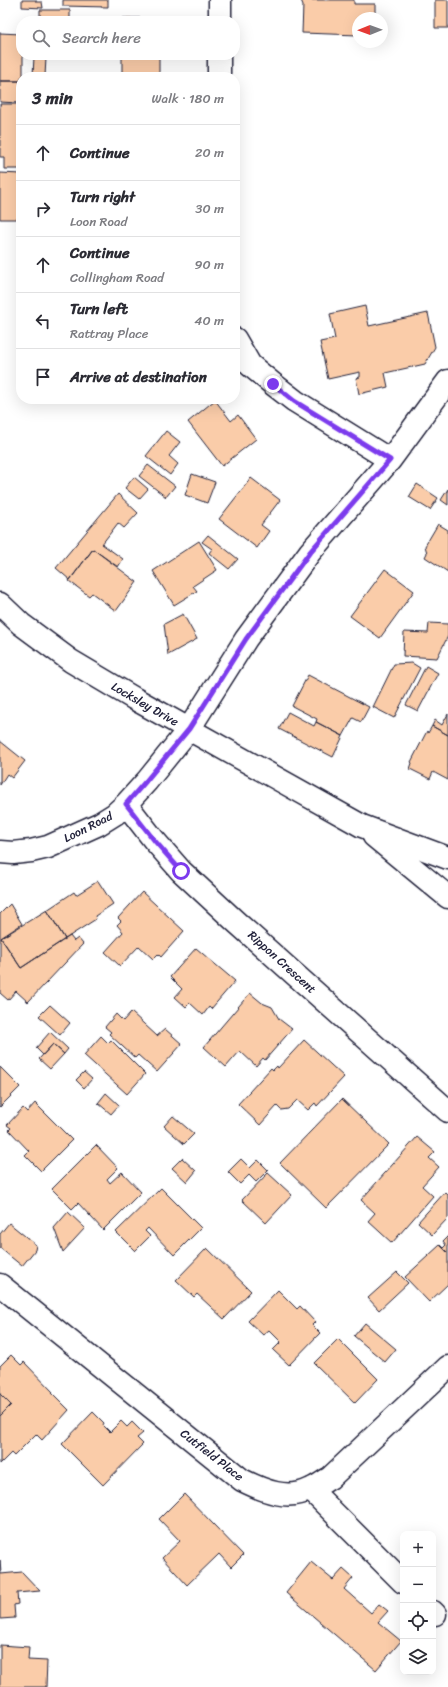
<!DOCTYPE html>
<meta charset="utf-8">
<style>
body{margin:0;font-family:Sriracha,sans-serif;background:#f2f2f3;color:#2b2b33}
.controls{position:absolute;right:12px;bottom:12px;display:grid;overflow:hidden;border-radius:8px;box-shadow:0 4px 16px #0002}
.controls button{width:36px;height:36px;display:grid;place-items:center;padding:0;border:0;border-bottom:1px solid #e1e1e2;background:#fff;color:#2b2b33;font:20px sans-serif}
.compass{position:absolute;left:352px;top:12px;width:36px;height:36px;border-radius:50%;background:#fff;box-shadow:0 4px 16px #0002;rotate:269deg}
.stop{position:absolute;width:12px;height:12px;margin:-9px;border:3px solid #7c3aed;border-radius:50%;background:#fff}
.stop.end{background:#7c3aed;border-color:#fff;box-shadow:0 1px 4px #0008}
.list{margin:0;padding:0;list-style:none}
h2{display:flex;justify-content:space-between;align-items:center;height:52px;margin:0;padding:0 16px;font-size:17px}
h2 small{font-size:13px;font-weight:400;color:#7c7c81}
.list li{display:grid;grid-template-columns:26px 1fr auto;gap:12px;align-items:center;box-sizing:border-box;height:56px;padding:0 16px;border-top:1px solid #e1e1e2}
.list b{display:block;font-size:15px;white-space:nowrap}
.list p{margin:0;font-size:13px;white-space:nowrap;color:#7c7c81}
.list em{font-size:13px;font-style:normal;color:#7c7c81}
.icon{flex:none;width:22px;height:22px;fill:none;stroke:currentColor;stroke-width:2;stroke-linecap:round;stroke-linejoin:round}
.map{position:relative;flex:none;width:448px;height:1687px;overflow:hidden}
.search{position:absolute;background:#fff;box-shadow:0 4px 16px #0002;left:16px;top:16px;width:224px;height:44px;display:flex;align-items:center;gap:10px;box-sizing:border-box;padding:0 14px;border-radius:16px;color:#7c7c81;font-size:15px}
.panel{position:absolute;background:#fff;box-shadow:0 4px 16px #0002;left:16px;top:72px;width:224px;height:332px;border-radius:16px}
.map>svg:first-child{display:block}
.building{fill:#facca9;stroke:#22223b}
.lines{fill:none;stroke-linecap:round;stroke-linejoin:round}
.minor-casing{stroke:#22223b;stroke-width:25}
.tertiary-casing{stroke:#22223b;stroke-width:25}
.minor{stroke:#fff;stroke-width:22}
.tertiary{stroke:#fff;stroke-width:22}
.route{stroke:#7c3aed;stroke-width:5}
.labels{text-anchor:middle;dominant-baseline:central;stroke-width:4;stroke-linejoin:round;paint-order:stroke}
.street-label{font-size:12px;fill:#22223b;stroke:#fff}
</style>
<div class="map">
<svg width="448" height="1687" viewBox="0 0 448 1687">
<rect width="100%" height="100%" fill="#fff"/>
<filter id="ink" filterUnits="userSpaceOnUse"><feTurbulence type="fractalNoise" baseFrequency=".025" numOctaves="2"/><feDisplacementMap in="SourceGraphic" scale="8" xChannelSelector="R" yChannelSelector="G"/><feConvolveMatrix kernelMatrix="1 2 1 2 8 2 1 2 1" color-interpolation-filters="sRGB"/></filter>
<g filter="url(#ink)">
<!-- building -->
<path class="building" d="M22,0H36V2H42L43,8L22,7Z
M63,0H108V7L63,6Z
M301,0H354V4H375V18H358V35L302,33L303,5Z
M435,0H448V28H435Z
M40,10H70V21H40Z
M122,18H159L160,20H166V21H122Z
M0,33L21,34V55H23V77H21V81H0Z
M122,55H159V74H122Z
M34,57L46,58L45,76L33,75Z
M0,81H20L19,103L0,102Z
M0,104H21V169H4V157H0Z
M0,173L21,174V219H0Z
M365,306L369,326L428,313L435,347L425,364L385,373L388,387L359,394L356,378L360,377V372L328,379L320,342L335,339L330,314Z
M215,400L231,421L238,415L256,439L222,466L188,422Z
M166,431L180,442L169,456L178,464L170,475L146,456Z
M148,465L175,486L166,497L139,476Z
M192,474L215,482L207,503L185,495Z
M134,477L148,489L139,499L125,488Z
M251,478L280,500L261,525L269,531L257,548L219,519Z
M417,484L438,498L430,510L409,497Z
M448,489V505L441,500Z
M118,494L138,513L124,528L118,523L102,544L123,559L118,567L93,549L70,580L56,568Z
M438,524L448,530V572L425,557L427,553L425,546Z
M208,535L238,559L229,569L209,553L212,549L202,542Z
M199,541L217,570L193,586L197,591L174,605L153,571Z
M93,549L137,582L116,611L92,593L89,596L69,581Z
M385,569L414,591L380,638L350,616Z
M183,614L197,639L168,655L164,624Z
M429,623L448,624V636L437,658L403,656L404,632L428,633Z
M412,663L420,668L394,718L373,707L394,664Z
M426,666L438,673L418,711L406,705Z
M308,675L369,707L361,722L353,718L343,736L316,722L317,719L292,706Z
M288,712L314,726L316,722L343,736L333,757L279,729Z
M448,714V735L432,726L435,720L442,725Z
M432,726L448,735V780L433,772L430,779L410,769L412,763L411,762L427,731L428,733Z
M0,741L25,761L12,778L7,774L0,785Z
M98,881L113,904L95,916L96,919L65,939L47,910L74,892L76,895Z
M142,892L184,931L161,957L158,954L153,959L139,946L120,966L105,952L123,932L117,925L121,921L118,918Z
M10,904L22,924L1,938L21,968L70,936L74,941L78,938L83,944L28,1002L16,991L8,1000L0,993V914Z
M47,910L65,939L21,968L1,938Z
M196,948L235,981L211,1009L209,1007L203,1015L190,1003L186,1007L175,997L182,989L170,977Z
M250,993L262,1003L272,1007L279,1019L292,1029L265,1060L263,1058L256,1066L240,1051L226,1067L204,1047Z
M50,1005L70,1023L60,1035L39,1016Z
M131,1012L157,1036L165,1029L182,1044L157,1072L138,1055L135,1058L109,1034L111,1032L105,1027L116,1014L123,1021Z
M50,1032L68,1049L64,1054L53,1044L43,1055L36,1048Z
M101,1036L108,1043L111,1040L145,1074L127,1094L84,1055Z
M304,1040L344,1077L317,1106L315,1103L308,1110L297,1100L288,1109L281,1110L277,1106L260,1125L238,1104L271,1068L273,1070L277,1066L278,1068Z
M53,1044L64,1054L50,1069L39,1059Z
M0,1067L20,1087L0,1107Z
M84,1072L92,1079L84,1088L76,1080Z
M106,1093L119,1105L111,1114L98,1103Z
M342,1099L389,1144L326,1208L280,1163Z
M35,1103L72,1140L41,1171L25,1155L29,1151L9,1130L11,1128L7,1125L23,1108L27,1112Z
M173,1116L194,1134L184,1144L164,1126Z
M417,1137L435,1152L429,1158L439,1167L422,1186L433,1196L392,1243L368,1221L375,1213L361,1200Z
M96,1145L118,1168L107,1179L110,1183L122,1172L141,1192L103,1230L78,1203L72,1209L52,1189Z
M182,1158L196,1171L187,1182L172,1168Z
M241,1159L250,1168L258,1160L268,1170L256,1182L249,1175L240,1184L228,1172Z
M268,1173L292,1195L266,1223L242,1200Z
M161,1188L201,1228L174,1255L148,1228L145,1231L150,1236L135,1251L116,1232Z
M445,1192L448,1195V1218L432,1235L418,1222Z
M68,1212L85,1228L63,1252L54,1228Z
M9,1223L36,1245L35,1250L22,1266L0,1248V1234Z
M448,1236V1253L443,1248L446,1245L443,1241Z
M440,1245L448,1253V1284L429,1302L405,1277Z
M207,1248L251,1291L224,1319L197,1294L194,1297L176,1280Z
M397,1272L408,1283L379,1310L368,1298Z
M278,1290L297,1309L300,1306L315,1322L312,1325L320,1333L289,1365L273,1350L281,1342L269,1330L263,1335L248,1321Z
M365,1323L396,1349L385,1362L354,1336Z
M338,1339L378,1379L355,1403L314,1363Z
M11,1355L21,1365L24,1362L53,1392L52,1393L69,1410L42,1440L36,1434L14,1456L11,1453L0,1464V1416L11,1405L0,1394V1366Z
M0,1394L11,1405L0,1416Z
M93,1412L104,1423L103,1425L110,1432L121,1421L127,1427L132,1422L143,1433L137,1438L143,1444L103,1485L62,1444Z
M184,1494L243,1555L231,1567L219,1554L187,1585L162,1558L180,1541L159,1519Z
M0,1560L1,1574L22,1572L40,1591L17,1593L18,1604L14,1605L15,1618L0,1619Z
M311,1562L333,1580L343,1569L353,1578L344,1589L371,1613L379,1604L388,1611L378,1622L401,1641L376,1670L286,1593Z
M0,1645L29,1647L28,1660L47,1661L46,1687H0Z"/>
<g class="lines">
<!-- minor casing -->
<g class="minor-casing">
<path id="minor" d="M220,21V0
M219,77V55
M235,339L250,365L273,384L295,401L390,460
M126,804L154,840L181,871L235,921L448,1111
M0,852L13,853L31,851L48,847L99,824L115,814L126,804L147,781L189,729L246,639L310,552L390,460L448,381
M0,1285L242,1480C264,1491 288,1501 311,1489C318,1486 324,1481 330,1478L448,1367
M311,1490L403,1582
M433,1612L435,1614"/>
</g>
<!-- tertiary casing -->
<g class="tertiary-casing">
<path id="tertiary" d="M0,604L21,624L71,661L135,699L362,826L448,858
M374,836L448,897"/>
</g>
<!-- minor -->
<use href="#minor" class="minor"/>
<!-- tertiary -->
<use href="#tertiary" class="tertiary"/>
</g>
</g>
<g class="lines" filter="url(#ink)">
<!-- route -->
<path class="route" d="M181,871L154,840L126,804L146,781L189,729L246,639L310,552L390,460L294,401L273,384"/>
</g>
<g class="labels">
<!-- street labels -->
<g class="street-label">
<text transform="translate(145 704) rotate(30)">Locksley Drive</text>
<text transform="translate(88 827) rotate(-27)">Loon Road</text>
<text transform="translate(282 962) rotate(42)">Rippon Crescent</text>
<text transform="translate(212 1455) rotate(38)">Cutfield Place</text>
</g>
</g>
</svg>
<div class="controls">
<button>+</button>
<button>−</button>
<button><svg class="icon" aria-label="locate" viewBox="0 0 24 24"><circle cx="12" cy="12" r="6"/><path d="M12 2v4M12 18v4M2 12h4M18 12h4"/></svg></button>
<button><svg class="icon" aria-label="layers" viewBox="0 0 24 24"><path d="M12 4l9 5-9 5-9-5zM3 14l9 5 9-5"/></svg></button>
</div>
<svg class="compass" viewBox="-18 -18 36 36"><path d="M0-13l5 13h-10z" fill="#e53935"/><path d="M0 13l5-13h-10z" fill="#7c7c81"/></svg>
<div class="stop" style="left:181px;top:871px"></div>
<div class="stop end" style="left:273px;top:384px"></div>
<div class="search"><svg class="icon" aria-label="search" viewBox="0 0 24 24"><circle cx="10" cy="10" r="6"/><path d="M15 15l6 6"/></svg>Search here</div>
<section class="panel">
<h2>3 min<small>Walk · 180 m</small></h2>
<ul class="list">
<li><svg class="icon" aria-label="ahead" viewBox="0 0 24 24"><path d="M12 20V5M6 11l6-6 6 6"/></svg><div><b>Continue</b></div><em>20 m</em></li>
<li><svg class="icon" aria-label="right" viewBox="0 0 24 24"><path d="M7 20v-9h11M14 6l5 5-5 5"/></svg><div><b>Turn right</b><p>Loon Road</p></div><em>30 m</em></li>
<li><svg class="icon" aria-label="ahead" viewBox="0 0 24 24"><path d="M12 20V5M6 11l6-6 6 6"/></svg><div><b>Continue</b><p>Collingham Road</p></div><em>90 m</em></li>
<li><svg class="icon" aria-label="left" viewBox="0 0 24 24"><path d="M17 20v-9H6M10 6l-5 5 5 5"/></svg><div><b>Turn left</b><p>Rattray Place</p></div><em>40 m</em></li>
<li><svg class="icon" aria-label="arrive" viewBox="0 0 24 24"><path d="M6 21V4h12l-3 4 3 4H6"/></svg><div><b>Arrive at destination</b></div></li>
</ul>
</section>
</div>
